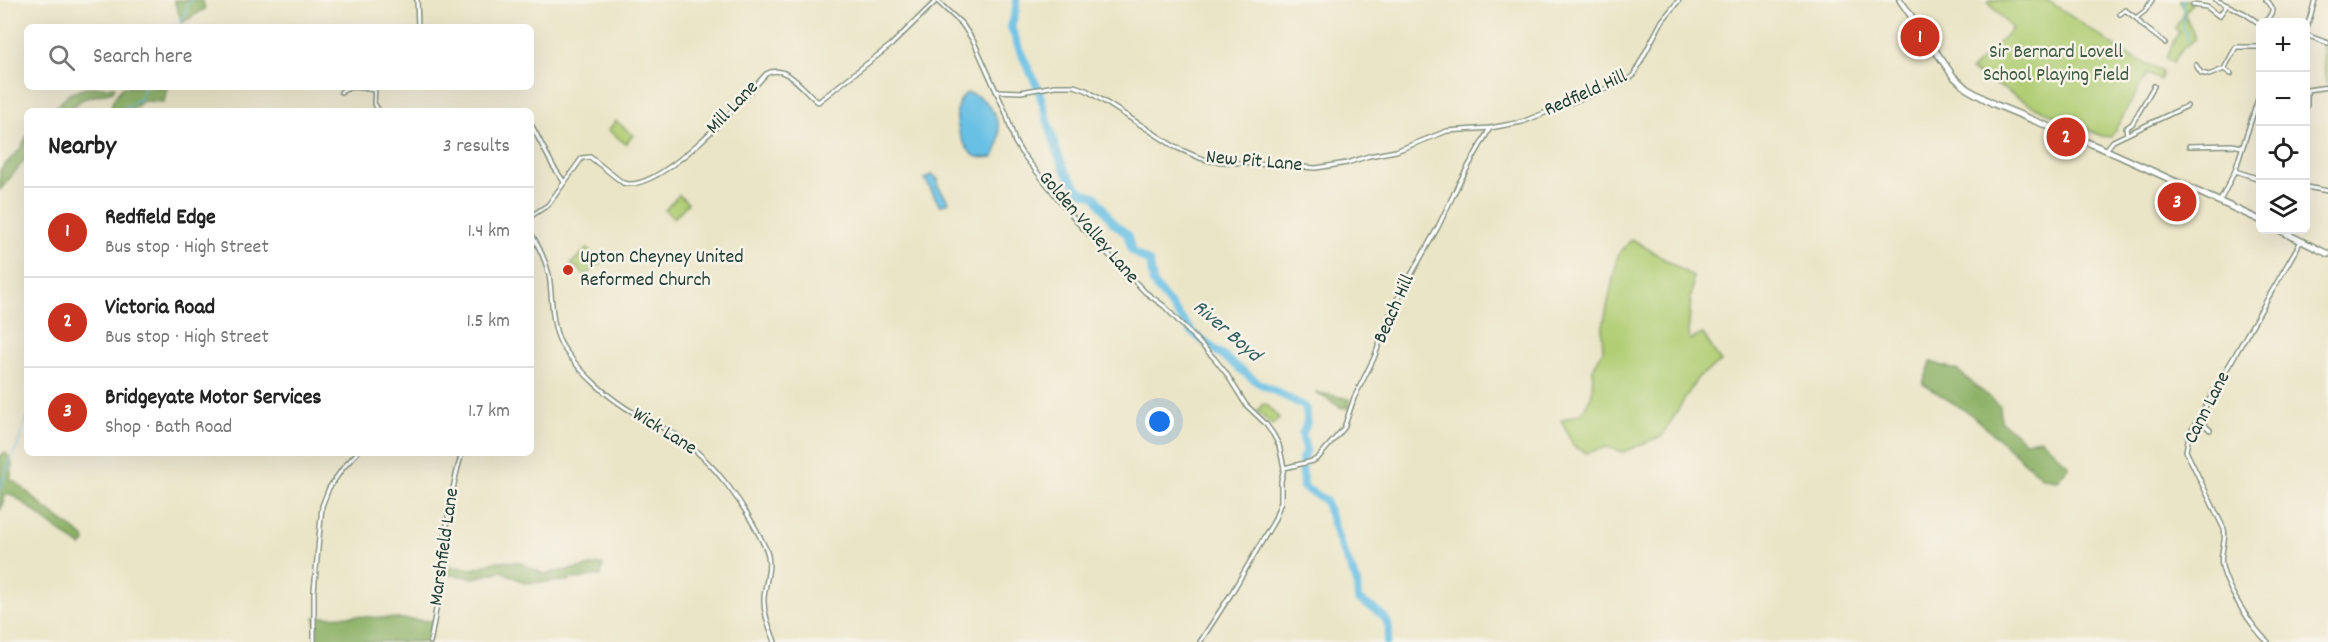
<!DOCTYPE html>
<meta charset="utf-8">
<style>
body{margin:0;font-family:Dekko,sans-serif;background:#f2f2f2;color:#222}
.controls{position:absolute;right:18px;top:18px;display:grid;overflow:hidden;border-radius:9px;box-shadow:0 6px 24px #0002}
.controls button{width:54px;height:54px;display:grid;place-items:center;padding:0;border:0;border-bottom:2px solid #e0e0e0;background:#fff;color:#222;font:30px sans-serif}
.you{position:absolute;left:1160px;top:422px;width:21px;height:21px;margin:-15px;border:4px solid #fff;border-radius:50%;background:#1a73e8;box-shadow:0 0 0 9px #1a73e833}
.badge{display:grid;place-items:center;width:39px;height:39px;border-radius:50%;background:#c8321e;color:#fff;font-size:20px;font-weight:700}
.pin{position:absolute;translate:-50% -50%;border:3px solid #fff;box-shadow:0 2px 6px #0006}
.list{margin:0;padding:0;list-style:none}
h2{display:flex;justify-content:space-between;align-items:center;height:78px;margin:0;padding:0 24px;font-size:26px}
h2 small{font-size:20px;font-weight:400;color:#767676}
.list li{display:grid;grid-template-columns:39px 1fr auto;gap:18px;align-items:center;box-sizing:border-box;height:90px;padding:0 24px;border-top:2px solid #e0e0e0}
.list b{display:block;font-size:22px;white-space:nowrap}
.list p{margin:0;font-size:20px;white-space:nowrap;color:#767676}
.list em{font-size:20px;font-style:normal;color:#767676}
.icon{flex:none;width:33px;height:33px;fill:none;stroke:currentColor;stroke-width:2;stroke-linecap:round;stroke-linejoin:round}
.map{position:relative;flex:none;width:2328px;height:642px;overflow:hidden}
.search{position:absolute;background:#fff;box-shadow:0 6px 24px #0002;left:24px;top:24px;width:510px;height:66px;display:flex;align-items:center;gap:15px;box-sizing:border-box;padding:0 21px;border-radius:9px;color:#767676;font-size:22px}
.panel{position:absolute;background:#fff;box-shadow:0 6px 24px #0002;left:24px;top:108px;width:510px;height:348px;border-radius:9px}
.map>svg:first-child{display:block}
.green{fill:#b1ce75;stroke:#688654;stroke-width:1.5}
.forest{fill:#8cb166;stroke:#56774d;stroke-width:1.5}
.water{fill:#68c0e5;stroke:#447e8c;stroke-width:1.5}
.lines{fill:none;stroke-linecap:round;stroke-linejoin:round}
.stream{stroke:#68c0e5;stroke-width:1.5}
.river{stroke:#68c0e5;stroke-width:8}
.minor-casing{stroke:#85917e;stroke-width:6}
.primary-casing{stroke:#85917e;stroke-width:8}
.minor{stroke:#fff;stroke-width:3}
.primary{stroke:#fff;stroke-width:5}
.poi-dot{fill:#c8321e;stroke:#f7f3e8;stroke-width:2}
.labels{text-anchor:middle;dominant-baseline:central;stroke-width:5;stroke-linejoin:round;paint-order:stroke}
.park-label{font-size:20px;fill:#3c5a41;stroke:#f7f3e8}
.street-label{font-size:20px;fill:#1f3d34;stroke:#f7f3e8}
.poi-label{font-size:20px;fill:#1f3d34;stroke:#f7f3e8;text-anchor:start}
.water-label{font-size:21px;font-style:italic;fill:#315e60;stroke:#f7f3e8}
</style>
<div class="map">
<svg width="2328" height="642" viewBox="0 0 2328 642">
<rect width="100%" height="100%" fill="#f7f3e8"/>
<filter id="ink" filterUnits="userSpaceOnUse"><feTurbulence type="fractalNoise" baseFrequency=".0167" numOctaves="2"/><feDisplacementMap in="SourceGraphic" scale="12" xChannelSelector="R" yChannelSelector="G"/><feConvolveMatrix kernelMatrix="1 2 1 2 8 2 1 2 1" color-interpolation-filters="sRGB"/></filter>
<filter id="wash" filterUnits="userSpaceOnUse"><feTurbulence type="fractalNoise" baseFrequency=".008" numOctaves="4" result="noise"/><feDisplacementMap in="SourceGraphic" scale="24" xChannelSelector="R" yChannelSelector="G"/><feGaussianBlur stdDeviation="1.35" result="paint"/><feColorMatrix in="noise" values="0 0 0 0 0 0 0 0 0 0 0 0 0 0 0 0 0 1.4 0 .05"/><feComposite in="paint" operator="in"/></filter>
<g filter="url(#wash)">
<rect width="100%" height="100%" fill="#ebe5c7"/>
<!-- green -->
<path class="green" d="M1991,0H2047L2131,57L2159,69L2162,73L2161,80L2147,74L2111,137L2102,136L2033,106L1971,70L2012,29L1988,2Z
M2180,0H2190L2192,4L2185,13C2186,23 2193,29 2195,39L2183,48L2173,62L2165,59C2171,50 2173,40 2179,32L2175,28C2181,19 2187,10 2180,0Z
M2322,45L2328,47L2326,54L2328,83L2326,84Z
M616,121L633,135L626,144L608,130Z
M679,195L688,203L674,218L665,210Z
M1632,239L1693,277L1688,333L1690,340L1703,334L1721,362L1698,377L1662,436L1623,452L1607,447L1587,453L1574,447L1561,420L1582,413L1592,394L1593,369L1603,350L1602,331L1618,255Z
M587,249L601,263L585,276L579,269L571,264Z
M1263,404L1267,405L1279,418L1272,425L1257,411Z"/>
<!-- forest -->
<path class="forest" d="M174,0H202L205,9L182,23Z
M89,87H115L113,91L83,99L67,111H52L69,94Z
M122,87H167L164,102L143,101L131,111H110L113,100Z
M27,135V157L0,190V170L21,148Z
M1931,362L1958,371L2000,406L2001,421L2025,441L2041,439L2069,466L2057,480L2043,478L1969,413L1923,384Z
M1315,392L1350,399L1349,410L1347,407L1342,408Z
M5,452C14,461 13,467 10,480L16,482L45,508L84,537L85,542L81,546L63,534L13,495L6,494L0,511V456Z
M498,561L519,562L544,574L603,564L601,576C591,573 581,582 572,578L568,581L525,583L502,571L474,578L445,574V566L473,569Z
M354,616L433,621L429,642H318L315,617Z"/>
<!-- water -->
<path class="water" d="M967,93C994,96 1009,136 993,157C987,158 981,159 975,156C958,145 948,105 967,93Z
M931,175L938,179V186L949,202L940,206L925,179Z"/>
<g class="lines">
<!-- stream -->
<path class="stream" d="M2183,0V29L2187,34V41
M180,27V19L185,16L187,5L192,0
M121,111L141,98L145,87
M0,491C4,473 11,459 19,442C22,434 23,426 27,419"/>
<!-- river -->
<path class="river" d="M1016,0V9L1011,27L1021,53L1038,88L1057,152L1066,172L1080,191L1095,196L1113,223L1127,234L1132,251L1150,263L1153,283L1192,332L1257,382L1304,406C1309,416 1308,424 1302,434L1306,451L1302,459L1303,487L1325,500L1341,546L1357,582L1358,599C1377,612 1395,616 1387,642"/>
</g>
</g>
<g filter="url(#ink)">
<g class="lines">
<!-- minor casing -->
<g class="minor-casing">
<path id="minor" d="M417,0L418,27
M936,0L962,24L974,42L1006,113L1015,142L1021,152L1077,222L1145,292L1164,306L1214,358L1226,373L1246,405L1265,423L1273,434L1279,445L1284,468
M2216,0L2244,13L2260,24
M2193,5L2207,7L2219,16L2227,5
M2120,14L2125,10L2136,18L2145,11L2152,0
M2136,18L2142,25L2165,43
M2265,22C2272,14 2276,8 2266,0
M2306,31L2315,0
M2306,35L2328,43
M2196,65L2201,73L2209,75L2224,69L2236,47H2260
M2224,69L2231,74
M375,87L374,103L379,111
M996,91L1021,92L1055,86H1074L1086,90L1113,107L1175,147L1200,158L1211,161L1316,168L1347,163L1369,156L1396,151L1447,131L1490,128L1522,122L1625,81L1633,76L1662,21L1679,0
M341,92C349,84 363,88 374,90
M2307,106V90L2328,87
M532,126L553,166L564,182
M2127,134L2126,128L2132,124L2154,86
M2189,146L2232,145L2242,147
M2106,150L2113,141L2187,106
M2235,171L2260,179
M2306,187L2328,191
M2220,201L2235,171L2260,93
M531,216L548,205L582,158L590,157L623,183C660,194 742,101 766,74C786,62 804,91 818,102L891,45L936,1
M531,233C538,245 546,262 549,275C553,299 550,330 565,350C583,375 609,399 636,414C649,422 663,427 676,435C715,462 746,506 766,549C773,565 765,582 764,598C763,613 770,628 775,642
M2198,419L2210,430
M1284,468L1313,461L1318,458L1344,428L1354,398L1374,358L1393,307L1438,227L1459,183L1490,128
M314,642V591L322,506L329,488L343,468L357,453
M430,642C444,580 443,514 462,453
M1200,642L1231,594L1274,521L1281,502V481L1284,468
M2268,642C2252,628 2226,587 2222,566C2219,553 2227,541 2224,529L2186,451L2189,435L2198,419L2301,241"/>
</g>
<!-- primary casing -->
<g class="primary-casing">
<path id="primary" d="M1900,0L1953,76L1967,89L1994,104L2106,150L2260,220
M2279,230L2328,254"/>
</g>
<!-- minor -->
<use href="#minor" class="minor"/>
<!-- primary -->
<use href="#primary" class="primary"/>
</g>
</g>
<!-- markers -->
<circle class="poi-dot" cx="568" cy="270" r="6"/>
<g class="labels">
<!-- park labels -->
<g class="park-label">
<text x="2056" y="53">Sir Bernard Lovell<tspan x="2056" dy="23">School Playing Field</tspan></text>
</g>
<!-- street labels -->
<g class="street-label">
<text transform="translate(1586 94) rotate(-24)">Redfield Hill</text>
<text transform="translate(733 108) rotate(-46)">Mill Lane</text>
<text transform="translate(1254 162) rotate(5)">New Pit Lane</text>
<text transform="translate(1088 228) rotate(49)">Golden Valley Lane</text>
<text transform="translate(1395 309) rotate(-66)">Beach Hill</text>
<text transform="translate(2208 408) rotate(-63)">Cann Lane</text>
<text transform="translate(664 432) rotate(32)">Wick Lane</text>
<text transform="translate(445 547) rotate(-82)">Marshfield Lane</text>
</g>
<!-- poi labels -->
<g class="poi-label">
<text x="580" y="258">Upton Cheyney United<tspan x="580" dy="23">Reformed Church</tspan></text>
</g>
<!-- water labels -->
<g class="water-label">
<text transform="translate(1226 332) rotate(41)">River Boyd</text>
</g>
</g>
</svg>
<div class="controls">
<button>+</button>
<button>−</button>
<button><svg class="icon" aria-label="locate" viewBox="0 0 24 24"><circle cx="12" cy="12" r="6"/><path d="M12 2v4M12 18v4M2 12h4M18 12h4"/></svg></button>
<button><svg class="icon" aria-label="layers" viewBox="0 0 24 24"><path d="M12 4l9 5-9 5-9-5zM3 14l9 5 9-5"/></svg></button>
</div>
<div class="you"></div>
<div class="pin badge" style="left:1920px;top:37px">1</div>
<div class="pin badge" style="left:2066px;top:137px">2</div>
<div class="pin badge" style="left:2177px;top:202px">3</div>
<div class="search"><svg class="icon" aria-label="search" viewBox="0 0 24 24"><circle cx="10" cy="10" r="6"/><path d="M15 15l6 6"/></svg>Search here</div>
<section class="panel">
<h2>Nearby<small>3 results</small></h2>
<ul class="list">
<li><span class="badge">1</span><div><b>Redfield Edge</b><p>Bus stop · High Street</p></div><em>1.4 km</em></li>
<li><span class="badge">2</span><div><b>Victoria Road</b><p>Bus stop · High Street</p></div><em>1.5 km</em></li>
<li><span class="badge">3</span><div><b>Bridgeyate Motor Services</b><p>Shop · Bath Road</p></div><em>1.7 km</em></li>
</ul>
</section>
</div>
